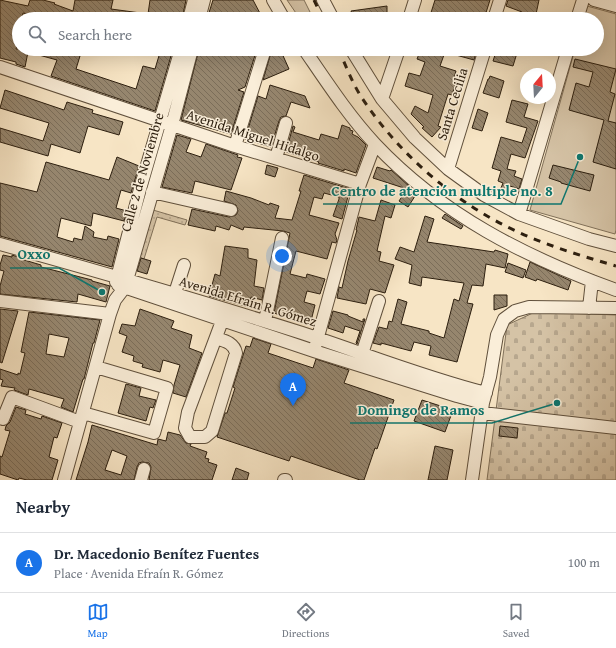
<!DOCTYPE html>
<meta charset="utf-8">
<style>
body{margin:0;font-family:"Gentium Book Plus",serif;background:#f6f6f7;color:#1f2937}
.compass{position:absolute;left:520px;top:68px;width:36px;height:36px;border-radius:50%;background:#fff;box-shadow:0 4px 16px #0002;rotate:18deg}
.you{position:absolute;left:282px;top:256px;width:14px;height:14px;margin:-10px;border:3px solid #fff;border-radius:50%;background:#1a73e8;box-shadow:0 0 0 6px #1a73e833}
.badge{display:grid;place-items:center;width:26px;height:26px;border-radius:50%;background:#1a73e8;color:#fff;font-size:13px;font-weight:700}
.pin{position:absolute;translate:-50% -33px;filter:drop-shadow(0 1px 2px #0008)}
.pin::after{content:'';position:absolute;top:21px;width:14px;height:12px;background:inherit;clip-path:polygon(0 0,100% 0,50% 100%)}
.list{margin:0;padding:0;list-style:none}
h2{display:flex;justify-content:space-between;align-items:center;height:52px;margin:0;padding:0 16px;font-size:17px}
h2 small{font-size:13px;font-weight:400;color:#747a83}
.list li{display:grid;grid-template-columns:26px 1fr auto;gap:12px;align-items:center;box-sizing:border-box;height:60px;padding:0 16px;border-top:1px solid #e0e1e3}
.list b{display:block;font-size:15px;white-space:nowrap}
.list p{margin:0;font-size:13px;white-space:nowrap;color:#747a83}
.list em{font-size:13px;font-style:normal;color:#747a83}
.icon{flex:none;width:22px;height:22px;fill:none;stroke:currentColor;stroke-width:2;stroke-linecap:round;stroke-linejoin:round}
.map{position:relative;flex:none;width:616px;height:480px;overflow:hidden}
.search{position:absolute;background:#fff;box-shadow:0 4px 16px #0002;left:12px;right:12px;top:12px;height:44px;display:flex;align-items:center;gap:10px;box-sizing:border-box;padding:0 14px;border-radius:22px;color:#747a83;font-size:15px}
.sheet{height:112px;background:#fff}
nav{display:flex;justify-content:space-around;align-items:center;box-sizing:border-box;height:56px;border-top:1px solid #e0e1e3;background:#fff;font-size:11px;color:#747a83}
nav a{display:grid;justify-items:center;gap:2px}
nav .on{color:#1a73e8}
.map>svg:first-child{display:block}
.grass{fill:url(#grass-dots);stroke:#81715a}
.cemetery{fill:url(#cemetery-stones);stroke:#81715a}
.park{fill:#d5c3a6;stroke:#81715a}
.building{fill:url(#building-back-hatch);stroke:#2d1f0f;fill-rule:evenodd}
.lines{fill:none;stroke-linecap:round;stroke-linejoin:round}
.minor-casing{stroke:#60503c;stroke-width:14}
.minor{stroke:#faeed9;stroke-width:12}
.rail{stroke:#2d1f0f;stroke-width:3;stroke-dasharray:7 7;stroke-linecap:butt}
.labels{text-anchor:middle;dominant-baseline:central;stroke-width:3;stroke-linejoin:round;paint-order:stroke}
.street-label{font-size:14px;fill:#2d1f0f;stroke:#faeed9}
.leader{fill:none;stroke:#0f766e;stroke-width:1.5}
.callout-dot{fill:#0f766e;stroke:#faeed9;stroke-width:1.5}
.callout-label{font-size:15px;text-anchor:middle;font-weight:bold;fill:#0f766e;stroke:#faeed9;stroke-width:3;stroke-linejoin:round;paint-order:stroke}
</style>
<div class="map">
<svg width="616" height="480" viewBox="0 0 616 480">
<defs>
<pattern id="grass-dots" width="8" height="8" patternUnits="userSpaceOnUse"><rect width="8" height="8" fill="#d5c3a6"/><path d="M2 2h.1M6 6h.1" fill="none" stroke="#b7a78e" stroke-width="1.8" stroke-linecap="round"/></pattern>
<pattern id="cemetery-stones" width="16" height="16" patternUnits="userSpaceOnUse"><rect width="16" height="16" fill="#d5c3a6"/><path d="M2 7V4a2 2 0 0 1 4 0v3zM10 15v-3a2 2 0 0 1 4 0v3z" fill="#b7a78e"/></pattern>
<pattern id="building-back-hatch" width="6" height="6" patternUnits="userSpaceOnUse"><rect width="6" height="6" fill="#96866e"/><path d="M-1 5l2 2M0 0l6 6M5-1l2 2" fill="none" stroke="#7b6d59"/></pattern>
</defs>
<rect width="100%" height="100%" fill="#f7e5c5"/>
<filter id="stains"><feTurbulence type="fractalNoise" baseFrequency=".005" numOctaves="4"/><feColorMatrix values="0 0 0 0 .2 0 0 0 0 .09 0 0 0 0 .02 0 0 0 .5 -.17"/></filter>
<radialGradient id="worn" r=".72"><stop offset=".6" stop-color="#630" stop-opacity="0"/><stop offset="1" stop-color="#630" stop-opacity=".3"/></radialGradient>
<!-- grass -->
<path class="grass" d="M153,210L187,220L185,225L157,217L144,259L138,257Z"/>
<!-- cemetery -->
<path class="cemetery" d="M535,312L616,315V480H487L507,325Z"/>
<!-- park -->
<path class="park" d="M287,0H304L313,18L300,19Z
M587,6L616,14V230L615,234L530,210L575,49H597V19H584Z"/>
<!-- building -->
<path class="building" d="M0,0L28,6L30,0H43L55,3L54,4L73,11L75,0H113L111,9L148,14L150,0H186L182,19H45L23,13L22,19H19V29L16,39H19L16,49H60L80,56L76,69L136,89L143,66L155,69L161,49H173L155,111L51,76L57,60L28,52L25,67L16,64V62L0,58Z
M213,0H253L263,19H207Z
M435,0H490L484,19H429Z
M508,0H539L535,19H520L522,12L506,6Z
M387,6V19H354L351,11Z
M199,49H257L245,87L238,90L244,92L231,134L181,120Z
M272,49H280L289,69L263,80Z
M421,49H437L443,51V49H477L474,60L445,52L440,66L456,71L454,78L457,79L452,95L448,94L438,126L441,127L432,137L422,128L424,127L411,114L415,106L428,113L433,95L405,86L409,73L420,76L425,62L417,59Z
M497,49L517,53L513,66L493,61Z
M575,59L616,69L610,92L615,94L608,121L616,123V169L593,162L604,120L569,110L576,83L589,87L593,72L573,67Z
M490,76L504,81L499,98L483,93L488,79H489Z
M270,85L305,96L310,108L291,102L286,116L281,117L279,121L271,147L245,139L258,96L266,99Z
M5,90L64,110L67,102L93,110L92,113L123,122L119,135L88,126L80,153L51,144L48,156L0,142V128L43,141L49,123L0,108Z
M512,100L528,104L524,117L538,121L525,158L511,154L507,169L516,171L514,176L522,179L519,189L510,186L508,192L501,188L503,183L498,181L501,171L492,168L501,137L522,143L527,128L506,122Z
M478,109L488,113L482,131L472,128Z
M342,125L350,128V130L353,131L352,134L358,137L366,145L356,173L344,169V171L318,163L319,162L286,152L293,126L295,127L293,132L319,140L321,134L338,139Z
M177,135L191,139L186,152L201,157L206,144L238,155L237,157L242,158L231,190L195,181L192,193L162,187Z
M117,157L139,166L131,193L121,190L116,208L127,211L124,221L93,213L91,226L61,218L57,237L73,242L74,238L82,240L85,226L94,232L93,237L107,240L108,236L119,239L112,267L0,236V183L37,192L46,162L109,180Z
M267,165L278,168L275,177L265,174Z
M553,165L594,175L590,191L561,183V182L549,178Z
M377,167L390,171L391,170L417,193L408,207L399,201L407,189L373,178Z
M304,175L350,189L342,219L333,216L339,199V197L324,193L322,199L314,197L309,215L339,223L335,234L337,240L336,243L332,242L327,259L296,251L290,274L306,278L307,274L325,279L320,294L307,291L304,302L315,305L310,325L274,313L290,233L283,231L244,227L243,230L231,225L229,230L216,226L215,231L188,225L192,209L229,217L236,215L238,211L236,205L224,201L226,191L251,198L269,205L270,203L279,206L275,218L292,220L301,191H299Z
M381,200L395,205L391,218L385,216L377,251L381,252L379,261L394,265L385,293L370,289L366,304L337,298L339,287L342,288L348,261L357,230H356L359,217L375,221Z
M445,214L463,226L461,229L442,218Z
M425,216L434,219L427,242L494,252L495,250L508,254L505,268L486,264L483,286L472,285L467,303L473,304L457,362L429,355L431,346L414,342L411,351L381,343V345L373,343L379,327L387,329L389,321L392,322L398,299L407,302L401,324L429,331V333L444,338L454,299L459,301L464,283L422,277L421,286L409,283L412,265L395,259L400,247L414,252Z
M225,246L248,249V258L257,260L254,286L264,288L262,300L251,297L249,307L209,296L215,274L220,276Z
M3,255L12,257V255L21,258V259L41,265V267L92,280V281L110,286L106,302L78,294L77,302L0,294V286L4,271L0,270V265Z
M141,258L151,261L147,274L137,271Z
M530,262L571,281L568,290L537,279L536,281L525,277Z
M508,263L526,270L523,278L505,272Z
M494,295H507V306L494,310Z
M0,309L18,311L2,363L0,362Z
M140,309L174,321L171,328L192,335L189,348L202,353L186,397L173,393L174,385L180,365L163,360L160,372L142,367L143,364L133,361L134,356L122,352L127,336L119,333L122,324L135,326Z
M333,311L348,315V316L363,322V319H365L357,344L356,343L360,331L345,326L343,333L328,328Z
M29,312L100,320L94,343H93L84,379H83L73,412L61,407L64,399L29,389L28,395L14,390L15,388L1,386L3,380L0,379V369L18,375V373L20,374L25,353L21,352ZM49,334L69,338L64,357L46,354Z
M253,338L271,344L268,353L313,368L316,359L349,370L344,383L394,400L377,449L375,448L364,480H360L291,456L289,461L217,437L225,413H227L235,388L233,387L246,346L250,347Z
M126,384L141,388L139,396L156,400L153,408L150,407L146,421L118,413Z
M422,400L453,410L445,432L414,421Z
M16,407L26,410L25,414L41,419L42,416L62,423L57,438L54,437L49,457L58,460L52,480H27L19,478L18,480L0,474V456L2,457L10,431L5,430L6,426L10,422Z
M92,425L157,445L158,439L166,441L168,432L180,435L186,443L191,444L190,446L207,452L205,458L209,459L208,462L217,465L212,480H149L151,467L149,463L142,462L139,463L137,467L134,480H76L88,442ZM112,450L127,456L121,475L105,470Z
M500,426L518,428L517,438L499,436Z
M435,446L453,450L447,480H428Z
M236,468L249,473L247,480H232Z"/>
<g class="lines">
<!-- minor casing -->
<g class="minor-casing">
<path id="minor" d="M273,0L284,19
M323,0L333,19
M594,0L616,6
M189,19L194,0
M199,19L204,0
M409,19L415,0
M494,19L500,0
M577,19L583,0
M304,49C326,81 348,115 375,144C442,215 525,257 616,290
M351,49L382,99L415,138L448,169L484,195L519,214L589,239L616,246
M0,67L235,146L360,184
M382,99L399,49
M235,146L265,49
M276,158L286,123
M448,169L485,49
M152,192L231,210
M519,214L568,49
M0,244C101,272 202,301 302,333C363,353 423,377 486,393
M116,282L140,189L181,49
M118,285L314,351L457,396L483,403
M175,293L184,265
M0,301L110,314
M589,308L592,281
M265,321L282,238
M216,338C225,341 234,343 236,353L212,431L205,437H190L185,428L188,412L225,313
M316,344L360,184L375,144
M362,354L379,301
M83,413L154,433L167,388L96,367
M482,413L616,428
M3,419L12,397L80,422
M64,480L110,314L115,300L125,287L172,125L192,49
M141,480L144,469
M284,480H286
M472,480L483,403L490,377L497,335L504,319L515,311L529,307L616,308"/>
</g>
<!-- minor -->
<use href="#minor" class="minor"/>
<!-- rail -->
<path class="rail" d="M314,0L323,19
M338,49C346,65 352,83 362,98C399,154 455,203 516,231C548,246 582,256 616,266"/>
</g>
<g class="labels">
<!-- street labels -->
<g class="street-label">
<text transform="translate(452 104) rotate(-73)">Santa Cecilia</text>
<text transform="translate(253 135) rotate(18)">Avenida Miguel Hidalgo</text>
<text transform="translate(142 172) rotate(-74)">Calle 2 de Noviembre</text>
<text transform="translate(248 301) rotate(17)">Avenida Efraín R. Gómez</text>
</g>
</g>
<!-- callouts -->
<path class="leader" d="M580 157L561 204H323M102 292L59 268H10M557 403L492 423H350"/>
<g class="callout-dot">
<circle cx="580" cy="157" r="4"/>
<circle cx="102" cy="292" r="4"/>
<circle cx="557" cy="403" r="4"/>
</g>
<g class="callout-label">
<text x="442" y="196">Centro de atención multiple no. 8</text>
<text x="34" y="259">Oxxo</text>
<text x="421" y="415">Domingo de Ramos</text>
</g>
<rect width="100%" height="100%" filter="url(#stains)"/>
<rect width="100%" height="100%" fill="url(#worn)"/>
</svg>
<svg class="compass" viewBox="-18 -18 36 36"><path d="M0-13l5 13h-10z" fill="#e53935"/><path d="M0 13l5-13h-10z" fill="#747a83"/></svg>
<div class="you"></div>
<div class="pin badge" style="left:293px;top:406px">A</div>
<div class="search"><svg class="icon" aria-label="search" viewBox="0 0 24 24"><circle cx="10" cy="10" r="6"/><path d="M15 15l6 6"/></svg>Search here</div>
</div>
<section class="sheet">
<h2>Nearby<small></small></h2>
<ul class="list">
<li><span class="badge">A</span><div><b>Dr. Macedonio Benítez Fuentes</b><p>Place · Avenida Efraín R. Gómez</p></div><em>100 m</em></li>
</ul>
</section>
<nav>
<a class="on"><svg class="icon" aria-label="map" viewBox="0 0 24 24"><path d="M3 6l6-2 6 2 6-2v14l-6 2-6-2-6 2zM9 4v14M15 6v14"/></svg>Map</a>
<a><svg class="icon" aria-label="directions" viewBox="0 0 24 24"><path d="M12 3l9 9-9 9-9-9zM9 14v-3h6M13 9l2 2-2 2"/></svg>Directions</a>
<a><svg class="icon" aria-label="saved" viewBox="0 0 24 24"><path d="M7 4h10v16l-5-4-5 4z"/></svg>Saved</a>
</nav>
